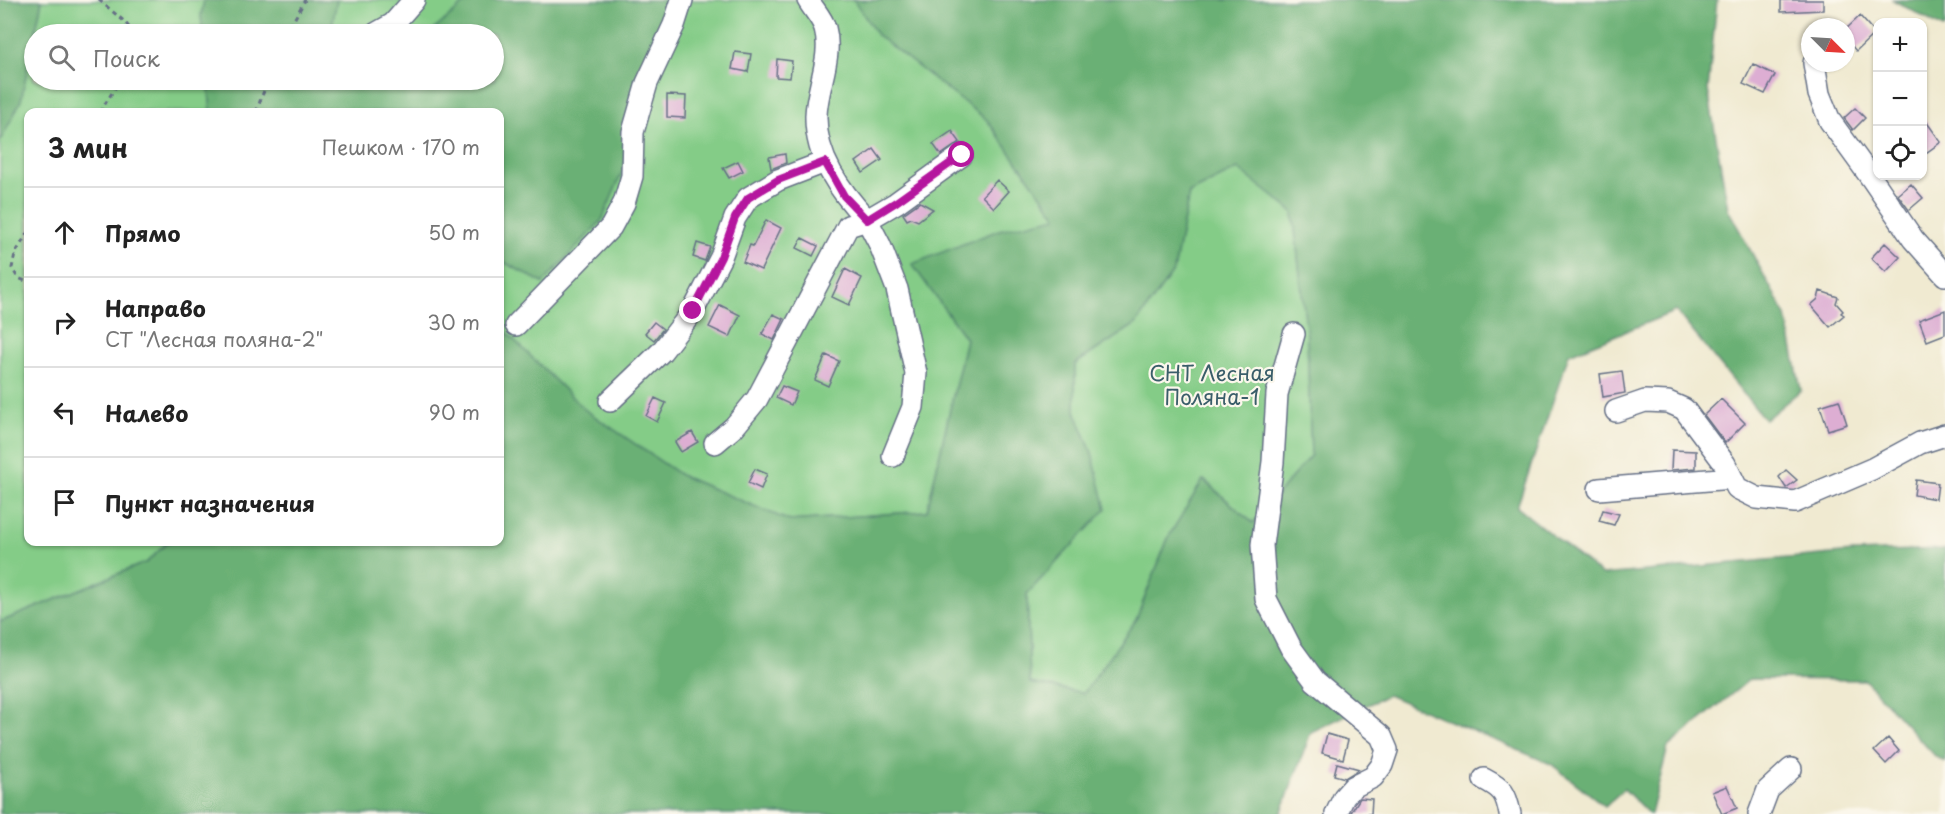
<!DOCTYPE html>
<html lang="ru">
<meta charset="utf-8">
<style>
body{margin:0;font-family:"Playpen Sans",sans-serif;background:#f6f6f6;color:#222}
.controls{position:absolute;right:18px;top:18px;display:grid;overflow:hidden;border-radius:12px;box-shadow:0 2px 4px #0004}
.controls button{width:54px;height:54px;display:grid;place-items:center;padding:0;border:0;border-bottom:2px solid #e0e0e0;background:#fff;color:#222;font:30px sans-serif}
.compass{position:absolute;left:1801px;top:18px;width:54px;height:54px;border-radius:50%;background:#fff;box-shadow:0 2px 4px #0004;rotate:114deg}
.stop{position:absolute;width:18px;height:18px;margin:-14px;border:4px solid #b5179e;border-radius:50%;background:#fff}
.stop.end{background:#b5179e;border-color:#fff;box-shadow:0 2px 6px #0008}
.list{margin:0;padding:0;list-style:none}
h2{display:flex;justify-content:space-between;align-items:center;height:78px;margin:0;padding:0 24px;font-size:26px}
h2 small{font-size:20px;font-weight:400;color:#767676}
.list li{display:grid;grid-template-columns:39px 1fr auto;gap:18px;align-items:center;box-sizing:border-box;height:90px;padding:0 24px;border-top:2px solid #e0e0e0}
.list b{display:block;font-size:22px;white-space:nowrap}
.list p{margin:0;font-size:20px;white-space:nowrap;color:#767676}
.list em{font-size:20px;font-style:normal;color:#767676}
.icon{flex:none;width:33px;height:33px;fill:none;stroke:currentColor;stroke-width:2;stroke-linecap:round;stroke-linejoin:round}
.map{position:relative;flex:none;width:1945px;height:814px;overflow:hidden}
.search{position:absolute;background:#fff;box-shadow:0 2px 4px #0004;left:24px;top:24px;width:480px;height:66px;display:flex;align-items:center;gap:15px;box-sizing:border-box;padding:0 21px;border-radius:33px;color:#767676;font-size:22px}
.panel{position:absolute;background:#fff;box-shadow:0 2px 4px #0004;left:24px;top:108px;width:480px;height:438px;border-radius:12px}
.map>svg:first-child{display:block}
.green{fill:#84cc87;stroke:#507e72;stroke-width:1.5}
.forest{fill:#6bb074;stroke:#437069;stroke-width:1.5;fill-rule:evenodd}
.building{fill:#ddaed3}
.lines{fill:none;stroke-linecap:round;stroke-linejoin:round}
.minor-casing{stroke:#667086;stroke-width:24}
.path{stroke:#667086;stroke-width:3;stroke-dasharray:4.5 4.5;stroke-linecap:butt}
.minor{stroke:#fff;stroke-width:21}
.route{stroke:#b5179e;stroke-width:8}
.labels{text-anchor:middle;dominant-baseline:central;stroke-width:4.5;stroke-linejoin:round;paint-order:stroke}
.park-label{font-size:21px;fill:#3a5e6a;stroke:#fbf7ec}
</style>
<div class="map">
<svg width="1945" height="814" viewBox="0 0 1945 814">
<rect width="100%" height="100%" fill="#fbf7ec"/>
<filter id="ink" filterUnits="userSpaceOnUse"><feTurbulence type="fractalNoise" baseFrequency=".0167" numOctaves="2"/><feDisplacementMap in="SourceGraphic" scale="12" xChannelSelector="R" yChannelSelector="G"/><feConvolveMatrix kernelMatrix="1 2 1 2 8 2 1 2 1" color-interpolation-filters="sRGB"/></filter>
<filter id="wash" filterUnits="userSpaceOnUse"><feTurbulence type="fractalNoise" baseFrequency=".008" numOctaves="4" result="noise"/><feDisplacementMap in="SourceGraphic" scale="24" xChannelSelector="R" yChannelSelector="G"/><feGaussianBlur stdDeviation="1.35" result="paint"/><feColorMatrix in="noise" values="0 0 0 0 0 0 0 0 0 0 0 0 0 0 0 0 0 1.4 0 .05"/><feComposite in="paint" operator="in"/></filter>
<g filter="url(#wash)">
<rect width="100%" height="100%" fill="#f0ead1"/>
<!-- green -->
<path class="green" d="M42,0H204L201,16L203,34H35Z
M337,0H479L464,4L429,34H330Z
M670,0H854L877,35L987,120L1058,218L999,230L913,264L966,339L927,511L790,521L682,476L584,409L500,326V260L543,283L656,43Z
M34,35V80H208L211,112H28V542H168L147,562L0,622V142L21,100Z
M1238,168L1293,212L1307,336L1311,455L1253,523L1204,480L1169,536L1136,620L1084,693L1030,683L1027,594L1105,509L1092,453L1075,411V364L1136,324L1174,270L1189,193Z"/>
<!-- forest -->
<path class="forest" d="M0,0H42L21,100L0,142Z
M204,0H337L330,34H203L201,16Z
M479,0H670L623,170L602,220L543,283L500,260V112H211L208,80H494V34H429L464,4Z
M854,0H1717L1708,90L1728,209L1786,316L1801,390L1765,420L1676,311L1569,354L1517,507L1602,575L1853,552L1945,549V762L1936,757L1865,680L1750,679L1668,747L1651,814H1649L1624,789L1605,806L1551,764L1388,695L1311,732L1281,814H0V622L147,562L168,542H500V326L584,409L682,476L790,521L927,511L966,339L912,264L999,230L1057,217L987,120L877,35ZM1238,169L1293,212L1307,336L1311,455L1253,523L1203,480L1169,536L1136,620L1084,693L1030,683L1027,594L1106,509L1092,453L1075,411V364L1136,324L1174,270L1189,193Z
M1893,0H1945V27L1943,28Z"/>
<g id="blocks">
<!-- building -->
<path class="building" d="M1781,0H1823V10L1781,12Z
M1860,16L1875,33L1856,51L1846,39V29Z
M735,52L751,54L748,72L732,69Z
M777,59L792,61L790,78L776,77Z
M1753,64L1775,75L1765,94L1743,84Z
M667,95L686,96L685,118L667,117Z
M1855,108L1865,118L1853,130L1844,118Z
M1923,117L1941,142L1923,155Z
M952,131L960,142L941,155L933,144Z
M874,149L882,160L863,173L856,162Z
M785,154L786,163L771,169L769,157Z
M738,161L743,171L729,178L723,168Z
M997,180L1009,191L994,208L982,196Z
M1911,184L1923,198L1909,210L1898,195Z
M920,202L933,209L918,221L911,218L907,220L903,214Z
M766,220L781,228L761,270L743,262L750,245L753,246Z
M802,238L818,246L813,256L797,248Z
M697,243L710,247L705,261L693,257Z
M1885,243L1900,257L1886,272L1871,258Z
M845,269L862,278L849,305L832,297Z
M1820,291L1838,297L1836,303L1843,311L1841,313L1844,315L1830,327L1811,305L1818,299Z
M720,305L740,315L730,337L709,327Z
M1945,310V334L1927,341L1919,320Z
M773,314L784,319L774,340L762,334Z
M654,322L663,329L654,340L645,333Z
M826,355L839,361L828,386L815,380Z
M1622,371L1625,393L1603,397L1600,374Z
M782,386L797,392L791,405L776,398Z
M655,398L666,403L657,422L646,416Z
M1721,399L1745,423L1725,443L1704,415Z
M1839,400L1847,424L1828,430L1820,406Z
M692,432L698,442L681,452L675,442Z
M1672,450L1696,451V468L1671,470Z
M755,469L767,474L761,489L748,483Z
M1786,470L1797,480L1786,488L1779,477Z
M1916,480L1938,483L1936,499L1914,495Z
M1603,510L1619,514L1614,525L1599,521Z
M1327,734L1348,740L1343,759L1322,753Z
M1888,738L1899,751L1886,764L1874,751Z
M1337,763L1359,769L1358,770L1345,778L1334,775Z
M1727,786L1737,808L1722,814L1712,792Z
M1360,798L1372,799L1371,814H1350Z"/>
</g>
</g>
<g filter="url(#ink)">
<use href="#blocks" fill-opacity="0" stroke="#667086" stroke-width="1.5"/>
<g class="lines">
<!-- minor casing -->
<g class="minor-casing">
<path id="minor" d="M377,33L393,24L414,0
M1814,63L1819,94L1830,121L1872,179L1913,239L1945,275
M516,325L611,227L624,203L632,176L633,132L647,83L674,25L682,0
M1294,334L1277,394L1273,462L1262,545L1266,599L1291,648L1315,681L1381,736L1387,750L1382,765L1373,777L1353,787L1344,797L1336,814
M610,401L662,351L693,311L721,257L735,218L748,198L778,180L825,162
M1616,411L1645,401L1668,402L1684,409L1725,464L1737,488L1757,498L1795,502L1872,469L1920,443L1945,435
M715,443L734,427L757,399L848,226L867,220C840,191 815,157 816,115C817,86 833,57 825,28C822,18 813,9 808,0
M893,456L913,407L916,373L897,289L880,245L867,220L896,203L962,155
M1599,489L1732,478
M1484,779C1503,789 1506,793 1510,814
M1759,814L1768,790L1791,769"/>
</g>
<!-- path -->
<path class="path" d="M99,0L125,22L134,34
M286,34L305,0
M100,112L120,80
M256,112L268,80
M28,232L15,254L12,268L18,278L28,282"/>
<!-- minor -->
<use href="#minor" class="minor"/>
</g>
</g>
<g class="lines" filter="url(#ink)">
<!-- route -->
<path class="route" d="M693,311L721,257L735,218L748,198L778,180L825,162L844,196L867,220L896,202L962,155"/>
</g>
<g class="labels">
<!-- park labels -->
<g class="park-label">
<text x="1212" y="372">СНТ Лесная<tspan x="1212" dy="24">Поляна-1</tspan></text>
</g>
</g>
</svg>
<div class="controls">
<button>+</button>
<button>−</button>
<button><svg class="icon" aria-label="locate" viewBox="0 0 24 24"><circle cx="12" cy="12" r="6"/><path d="M12 2v4M12 18v4M2 12h4M18 12h4"/></svg></button>
</div>
<svg class="compass" viewBox="-18 -18 36 36"><path d="M0-13l5 13h-10z" fill="#e53935"/><path d="M0 13l5-13h-10z" fill="#767676"/></svg>
<div class="stop" style="left:962px;top:155px"></div>
<div class="stop end" style="left:693px;top:311px"></div>
<div class="search"><svg class="icon" aria-label="search" viewBox="0 0 24 24"><circle cx="10" cy="10" r="6"/><path d="M15 15l6 6"/></svg>Поиск</div>
<section class="panel">
<h2>3 мин<small>Пешком · 170 m</small></h2>
<ul class="list">
<li><svg class="icon" aria-label="ahead" viewBox="0 0 24 24"><path d="M12 20V5M6 11l6-6 6 6"/></svg><div><b>Прямо</b></div><em>50 m</em></li>
<li><svg class="icon" aria-label="right" viewBox="0 0 24 24"><path d="M7 20v-9h11M14 6l5 5-5 5"/></svg><div><b>Направо</b><p>СТ &quot;Лесная поляна-2&quot;</p></div><em>30 m</em></li>
<li><svg class="icon" aria-label="left" viewBox="0 0 24 24"><path d="M17 20v-9H6M10 6l-5 5 5 5"/></svg><div><b>Налево</b></div><em>90 m</em></li>
<li><svg class="icon" aria-label="arrive" viewBox="0 0 24 24"><path d="M6 21V4h12l-3 4 3 4H6"/></svg><div><b>Пункт назначения</b></div></li>
</ul>
</section>
</div>
